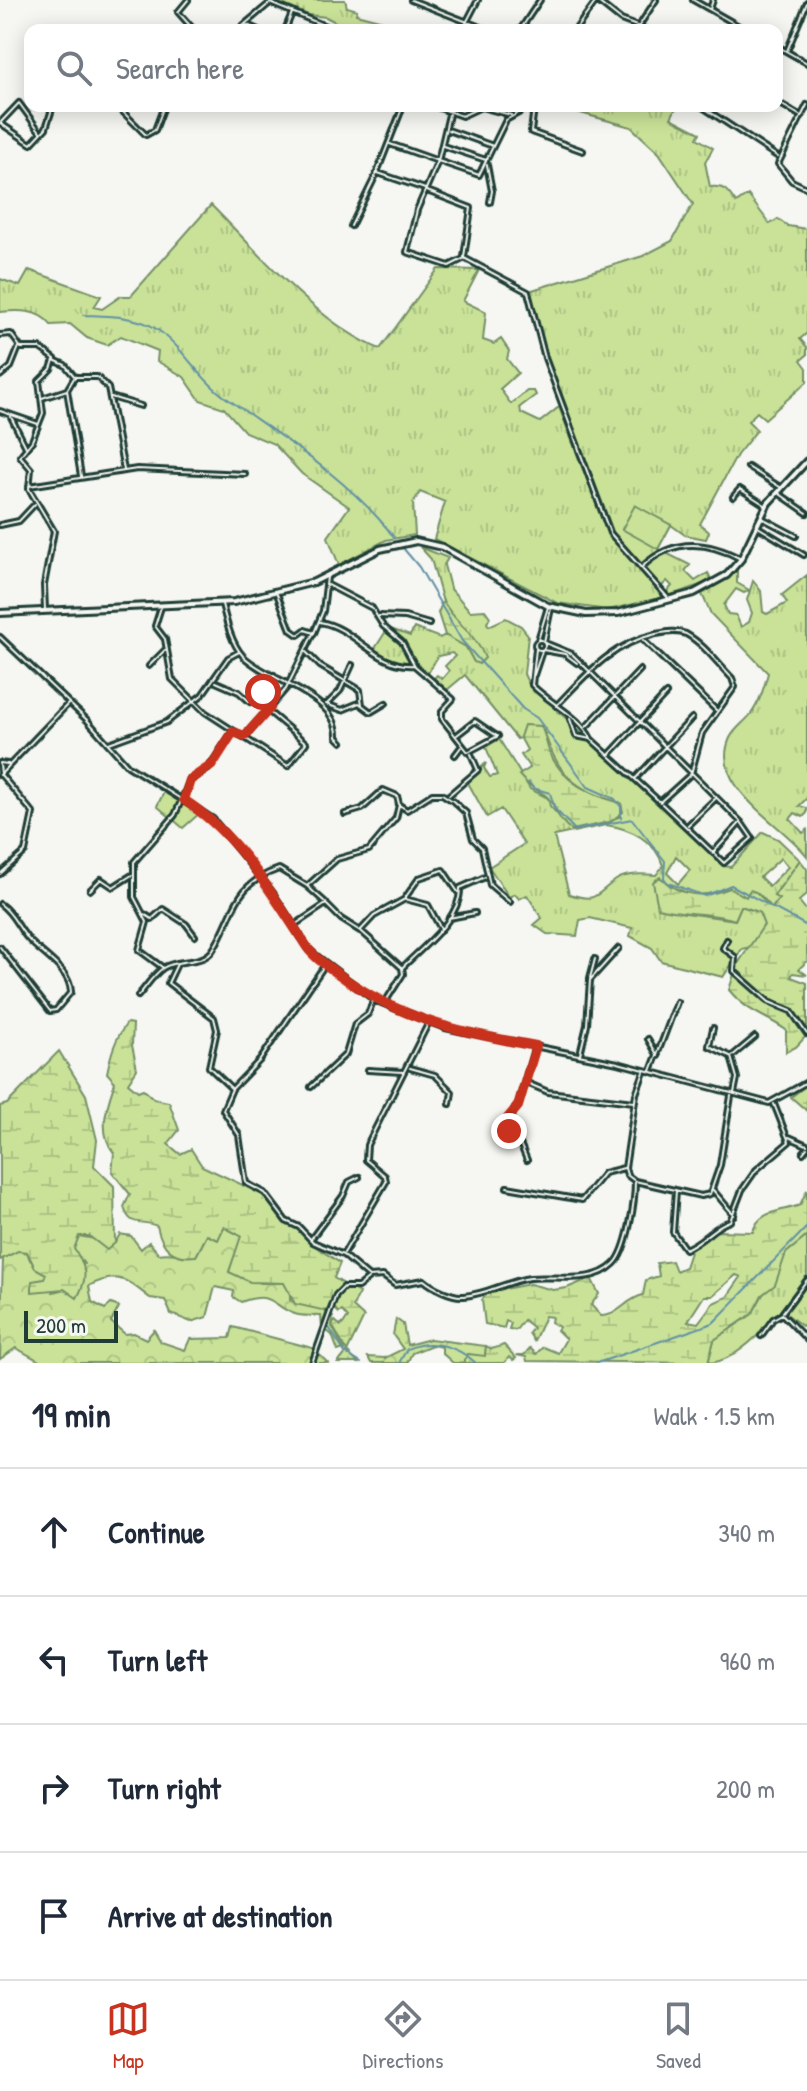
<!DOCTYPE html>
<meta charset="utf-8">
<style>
body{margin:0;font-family:"Patrick Hand",sans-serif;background:#f2f2f3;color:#1f2937}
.scale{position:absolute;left:24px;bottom:20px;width:94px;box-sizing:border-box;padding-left:8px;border:4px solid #1f3d34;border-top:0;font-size:22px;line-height:28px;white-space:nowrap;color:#1f3d34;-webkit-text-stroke:6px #f6f6f2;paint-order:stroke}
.stop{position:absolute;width:24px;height:24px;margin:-18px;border:6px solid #c8321e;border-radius:50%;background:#fff}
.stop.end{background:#c8321e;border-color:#fff;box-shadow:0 2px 8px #0008}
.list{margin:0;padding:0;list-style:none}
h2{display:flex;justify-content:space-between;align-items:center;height:104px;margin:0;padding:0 32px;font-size:34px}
h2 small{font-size:26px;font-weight:400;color:#747a83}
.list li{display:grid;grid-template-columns:52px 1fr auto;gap:24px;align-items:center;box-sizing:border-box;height:128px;padding:0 32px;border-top:2px solid #e0e1e3}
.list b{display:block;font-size:30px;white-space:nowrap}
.list em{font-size:26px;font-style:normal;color:#747a83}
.icon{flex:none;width:44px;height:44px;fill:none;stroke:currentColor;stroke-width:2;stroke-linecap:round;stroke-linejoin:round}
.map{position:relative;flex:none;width:807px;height:1363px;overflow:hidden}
.search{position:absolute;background:#fff;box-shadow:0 4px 20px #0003;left:24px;right:24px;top:24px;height:88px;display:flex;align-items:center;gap:20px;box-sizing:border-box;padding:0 28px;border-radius:16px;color:#747a83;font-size:30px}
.sheet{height:616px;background:#fff}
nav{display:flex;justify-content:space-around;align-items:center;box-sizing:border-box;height:112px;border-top:2px solid #e0e1e3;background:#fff;font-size:22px;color:#747a83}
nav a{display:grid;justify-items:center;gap:4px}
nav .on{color:#c8321e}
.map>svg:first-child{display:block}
.grass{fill:url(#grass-tufts);stroke:#749066;stroke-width:2;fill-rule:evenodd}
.forest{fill:url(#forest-crowns);stroke:#749066;stroke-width:2}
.wetland{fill:url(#wetland-marsh);stroke:#749066;stroke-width:2;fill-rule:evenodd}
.pitch{fill:#c9e298;stroke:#749066;stroke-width:2}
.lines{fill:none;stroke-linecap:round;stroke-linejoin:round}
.stream{stroke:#6391a5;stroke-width:2}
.minor-casing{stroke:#1f3d34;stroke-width:8}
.tertiary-casing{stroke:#1f3d34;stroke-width:10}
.minor{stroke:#f6f6f2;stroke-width:2}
.tertiary{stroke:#f6f6f2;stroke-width:4}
.route{stroke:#c8321e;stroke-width:10}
</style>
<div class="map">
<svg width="807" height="1363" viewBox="0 0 807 1363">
<defs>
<pattern id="grass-tufts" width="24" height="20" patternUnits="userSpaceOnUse" patternTransform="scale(2)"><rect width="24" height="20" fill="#c9e298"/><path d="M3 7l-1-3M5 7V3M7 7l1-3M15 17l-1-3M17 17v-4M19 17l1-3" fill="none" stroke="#acc384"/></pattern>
<pattern id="forest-crowns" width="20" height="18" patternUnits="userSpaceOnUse" patternTransform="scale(2)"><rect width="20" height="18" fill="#c9e298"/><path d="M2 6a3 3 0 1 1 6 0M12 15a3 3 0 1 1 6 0" fill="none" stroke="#acc384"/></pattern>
<pattern id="wetland-marsh" width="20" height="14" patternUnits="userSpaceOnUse" patternTransform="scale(2)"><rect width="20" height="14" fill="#c9e298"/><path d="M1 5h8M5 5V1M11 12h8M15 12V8" fill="none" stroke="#acc384"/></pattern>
</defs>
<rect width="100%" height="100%" fill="#f6f6f2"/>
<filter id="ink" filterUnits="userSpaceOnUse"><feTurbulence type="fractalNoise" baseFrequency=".0125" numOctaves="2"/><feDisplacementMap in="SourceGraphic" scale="16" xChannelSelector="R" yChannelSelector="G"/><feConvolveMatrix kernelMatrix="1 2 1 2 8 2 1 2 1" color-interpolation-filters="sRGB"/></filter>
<g filter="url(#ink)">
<!-- grass -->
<path class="grass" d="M273,0H345L347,7L357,10L356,14L418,30H350L326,17L308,15Z
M555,106H677L671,118L700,133L697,138L713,148L705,162L710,187C724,185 728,191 736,203L748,195L770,224L778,219L788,226L807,229V333L800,339L807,347V355L801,360L807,368V382L765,419L757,412L748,421L757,430L737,455L700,524L709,532L706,539L685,535L671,525L658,549L690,565L685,571L695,581L708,573L712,581L668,596L666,593L672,586L667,581L661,587L614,534L546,353L529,291L643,256L672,241L693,204L659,153L631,127Z
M211,205C257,251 321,326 380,349L438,269L479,270L463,301L486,312L483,340L494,344L501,339L509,351L507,359L518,373L500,389L511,404L527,391H534L536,395L520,407L521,413L540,422L559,407L605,527L664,597L608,610L557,603L434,539L445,502L420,492L413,503L415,535L386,540L339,565L328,537L349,507L302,474L274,444L245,432L224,408L200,400L184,377L157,361L158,351L121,336L107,345L87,338L70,324L51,325C39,309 18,310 0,312V279L20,286L29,270L101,296L94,307L102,309L121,296H131Z
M420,547L448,558L444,565L450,588L470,611L485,610L490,617L487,623L489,626L506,618L521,626L528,635L524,674L528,683L724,866L731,867L763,832L778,839L800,860L774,896L780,899L772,908L761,896L746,897L730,888L698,897L669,886L679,912L735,920L741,906L759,912L764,925L751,947L742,949L723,977L661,961L652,948L630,936L632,928L590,918L580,920L577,936L547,934L534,925L542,918L527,895L519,899L515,894L509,897L489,867L524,844L501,809L487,817L467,781L486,763L484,768L490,777L497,775L486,747L499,739L530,789L548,798L550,806L572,830L619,817L621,803C576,791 557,775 544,731L517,739L465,675L447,690L434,678L437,675L442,679L449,671L445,666L455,656L452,653L438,656L427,675C411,661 392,662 374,650L388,628L410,636L414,628L440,638L445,635L466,647L474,662L461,625L453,619L443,602L431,559ZM606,825C630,828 656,841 663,866L656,875C643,874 627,873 616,880C594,895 599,903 569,894L554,836ZM676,856L690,870L678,884L667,873ZM781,858L788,867L769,886L760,877Z
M737,570V583L749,590L744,593L736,589L724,605L728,614L736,615L741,627L749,622L752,613L747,600L753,581L761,591L763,612L767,614L787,603L782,595L807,575V798L799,806L807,808V813L803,817L795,813L790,819L803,833L807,830V856C782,823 708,787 730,738C735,728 745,722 751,714C760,702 764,687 768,673L711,614L702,594Z
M807,1236V1279C786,1304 743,1363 708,1363L714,1340L752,1314L786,1253Z
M807,1287V1322L802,1326L784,1312L802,1288Z"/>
<!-- forest -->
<path class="forest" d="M224,1227L242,1236L229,1272L261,1283H284L290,1289V1300C306,1307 320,1305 333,1317L332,1326L344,1349L338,1351L332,1335L322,1327L321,1316C313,1315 302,1317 295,1314C272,1307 275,1290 241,1302L233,1297L234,1291L215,1287L207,1317L191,1322L171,1314L165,1300L150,1298C128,1281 119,1270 89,1286L92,1302L105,1309L111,1304L119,1307L111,1322L125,1334L134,1333L146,1339L154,1330L161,1342L185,1350L190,1339L230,1338L233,1327L312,1348L328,1363H43L16,1348L0,1359L3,1258L18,1250L27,1252L30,1260L47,1274L45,1279L53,1292L64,1289L84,1264L73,1249L79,1236L115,1243L120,1234L131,1236L141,1249L149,1242L159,1254C172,1251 183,1257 196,1256L207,1235Z
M396,1319L403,1324L407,1345L430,1339L486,1346L485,1357L468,1354L463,1363H453L442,1353V1347L432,1345L412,1353L407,1363H371L368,1357L385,1358L403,1349L393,1335Z"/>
<!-- wetland -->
<path class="wetland" d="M443,601C455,623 476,634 485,658L479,664L474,662L466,647L445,635L438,613Z
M524,725L541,726C545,734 546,742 549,751C562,782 590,795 621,803L623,812L610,822L572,830C556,821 556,803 545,795C534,788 528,786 519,775L530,768L521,755L527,750L520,737Z
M800,860L807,869V894L799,901L807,911V961L799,969L807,975L793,973L791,977L807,983V1035L796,1047L786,1052V1030C762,1013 749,1014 729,990L737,965L764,925L759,912L741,906L735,920C712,912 682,915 658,908L653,882L660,877C681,898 704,898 730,888L746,897L750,890L756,892L772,908L779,899L774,896Z
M127,1023L133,1024L132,1045L137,1069L128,1083L138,1091L143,1089L154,1099L169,1102L179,1130L168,1144L180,1154L191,1149L202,1166L262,1194L279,1215L303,1227L312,1244L340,1263L334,1278L359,1293L353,1307L364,1317L347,1352L358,1363H338L347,1352L332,1325L335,1321L341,1326L348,1318L342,1311L339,1313L331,1305L326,1311L295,1304L284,1283L250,1282L229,1272L241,1236L224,1227L218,1240L207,1235L196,1256C172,1259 162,1248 157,1226C140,1219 130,1228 124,1207L130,1194L112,1172L114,1153C97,1131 107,1106 115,1082L107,1073C111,1053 115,1039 127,1023Z
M59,1051L86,1095L97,1140L94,1166L114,1186L115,1243L107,1250L89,1236H79L74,1249C87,1267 88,1279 77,1298L64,1289L32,1292V1281L44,1279L46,1274L35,1268L27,1252L18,1251L0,1260V1106L7,1104Z
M807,1085V1111L791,1097Z
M807,1190V1236L786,1253L775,1285L762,1295L752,1314L714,1340L708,1363L527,1361L526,1357L516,1355H524L530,1348L536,1354L543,1347L558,1353L566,1339L557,1330L559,1327L551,1322L552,1317L545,1316L534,1341L529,1333L533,1328L524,1320L516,1330L509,1329L511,1323L506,1321L504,1328L485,1324L482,1300L488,1292L530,1284L553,1290L567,1288L591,1278L599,1294L591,1305L601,1316C617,1317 627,1298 643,1295L646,1280L659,1276L657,1263L672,1261L676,1271L685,1267L691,1249L716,1231L753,1232C758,1210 782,1212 800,1205ZM736,1275L741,1277L727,1297L713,1303L698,1323L688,1321L704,1296H712Z
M504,1345L516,1358L513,1360L509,1357L504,1363H463L468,1354L485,1356L486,1346L492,1349Z"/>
<!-- pitch -->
<path class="pitch" d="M635,505L671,525L658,549L622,529Z
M164,792L200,813L183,828L157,806Z"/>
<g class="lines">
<!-- stream -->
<path class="stream" d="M83,315C106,316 134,315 155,328C183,346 198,378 225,397C285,440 348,478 394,537
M403,548L419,567L462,641L523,709L537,718L588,787L615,799L621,807V818
M529,782L533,788L550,793L555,809L575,830L632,819L665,861L664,878L668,883L705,896L731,885L807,926
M328,1326L345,1353L361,1363
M399,1363L407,1349C431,1338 457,1346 476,1363
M597,1363L713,1323L807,1227"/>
<!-- minor casing -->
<g class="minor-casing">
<path id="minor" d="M188,0L178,12L194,30
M411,0L488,30
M693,0L746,30
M597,1L621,20L647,30
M710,9L713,0
M466,23L478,0
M245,24L270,3L335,30
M639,26L656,0
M238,30L245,24L258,30
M285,30L292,13
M520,30L540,0
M575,30L597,0
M777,46L807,63
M787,51L807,3
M777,102L801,116
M807,105L778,164L792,181L807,188
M117,106L146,135L155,130L164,106
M434,106L462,116L481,107L511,115
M451,106L438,161L479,175L506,120L531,106
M539,106L533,115L531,132L583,151
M701,106L778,157
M1,122L19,103L41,133
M0,123L31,144L46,128L53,106
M448,130L493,146
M390,144L438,161L417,210L407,252L449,266L463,259
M443,146L486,160
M487,165L492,191L490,202
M378,173L425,189
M427,191L471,208L464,257
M351,226L376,175L403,106
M464,258L528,292L545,358L610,533L669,599
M0,335L11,334L21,348H40L55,359
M0,376L11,367L19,347
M67,390L81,476
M111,397L141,406
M42,398L67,390L74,378
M0,411L38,424
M11,417L26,447
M748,467L780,487
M29,486L137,469L245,474
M777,492L807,513
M733,497L740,489L765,505
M762,518L796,536
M0,525L19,521L35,504
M758,527L804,555
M642,567C672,538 706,540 741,559
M328,585L372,608L383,626L402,642L415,666L453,699L442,711V719L468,752L498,736
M277,594L291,630L298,635L305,630L314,633L323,611L327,577
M222,604C226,620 231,643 243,656C268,681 339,696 337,737L342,742
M161,607L155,626L165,639L172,679L205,712L288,766L306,743L268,711
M45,610L44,585L54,531L29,489L31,469L20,456L32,441L43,413L39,381L51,369L54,360L65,365L75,377H97L108,388L124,470
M379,616L405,617L429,624
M320,622C356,628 376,668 414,665
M0,637L87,720L128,766L213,819L273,893L309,950L374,1000L445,1028L618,1063L769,1103L807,1082
M535 645a5 5 0 1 1 10 0a5 5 0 1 1-10 0Z
M538,640L548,607
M643,640L716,710
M544,642L551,608
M545,643L572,654L741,822L752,838L724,863L662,804
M536,649L532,685C549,703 581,717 591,739L660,802L691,774L702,733L735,687L732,678C718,664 704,644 686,634C677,630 666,632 656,634C611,644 587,674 556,706
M543,650L565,654L577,663
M306,652L320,666L360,690L362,705
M149,666L165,650
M534,675L542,651
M216,682L239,692L250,702L274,675
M261,697L270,707
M328,703L340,691L352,665
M326,704L342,710L359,703L371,712L386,703
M570,719L576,736L591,739
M586,727L640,670
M247,734L286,689L313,634
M457,735L475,721L497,736
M109,743L167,722L202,695L228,658L239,652
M610,754L666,694
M455,755L461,747
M0,763L8,764
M0,765L1,773
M0,775L68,704
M635,779L692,718
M449,795L478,770L471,754
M345,814L362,809L383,790L397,796L399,804
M688,825L715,799
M713,853L740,823
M0,874L25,852L33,813L1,775
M307,886L326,903
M90,890L101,879L113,887L132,875
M405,898L419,878L443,870L458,892
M0,904C13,913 17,926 28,939C42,955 70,969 71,992L56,1010L50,1011L0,947
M144,914L152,919L163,909L186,924L195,936
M449,918L475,913
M296,924L326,904L341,919L360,931L374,916L405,899L428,905L441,929
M361,931L401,967
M727,940L723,948L735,957L734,971L769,1002L791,1011L807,1034
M177,964L168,983L214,1018L217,1030L209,1067L231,1088
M324,966L260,1060L232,1089L223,1110L239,1135L246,1183L265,1193L286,1221L299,1227L313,1242L343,1255L369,1277L383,1276L395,1285L424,1280C432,1287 452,1297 463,1296C486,1295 507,1281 530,1278C556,1275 593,1285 614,1264C628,1251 635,1200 635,1181
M162,967L139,950L147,922L134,897V862L175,815L190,780L208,769L232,733
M590,978L595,959
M138,996C146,987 153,975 163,968C177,958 204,966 214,948C236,912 232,885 279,869L307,886L337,859L369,850L396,818L399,805L407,810L432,794H442L453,801L466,813L473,839L482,848L490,885L510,902
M384,1004L403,974L402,968C422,947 461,919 460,888L485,877
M713,1028L709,1046L730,1056
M648,1039L658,1056
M580,1054L587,1025L590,980L619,948
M410,1068L435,1075L452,1092L450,1104
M368,1070L403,1072
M651,1071L677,1002
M644,1072L636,1094L625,1168L627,1175L635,1181L701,1196L710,1194L720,1165L731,1096
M527,1083L548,1092L634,1102
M311,1087L346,1054L355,1024L368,1014L373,1001
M734,1093L737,1078L731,1057L755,1037
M789,1137L807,1145
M803,1153L807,1148
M527,1160L518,1139L509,1131L507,1120L518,1106L535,1046
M507,1187L582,1200L604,1173L624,1168
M713,1190L734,1215
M676,1191L673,1232L685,1249C705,1241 713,1226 730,1221L742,1190L756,1170L789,1142L774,1104
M311,1239L343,1196L349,1182L359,1177
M344,1253L386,1182L385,1176L366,1160L367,1145L428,1024
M783,1312L807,1280
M761,1336L773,1319L782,1314L807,1340
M312,1363L336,1295L344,1287H358L368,1279"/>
</g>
<!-- tertiary casing -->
<g class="tertiary-casing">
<path id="tertiary" d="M0,613L234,602L314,582L380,549L416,541L442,547L548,606L586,614L618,613L694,593L727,575L741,559L768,503L807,461"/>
</g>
<!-- minor -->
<use href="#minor" class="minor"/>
<!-- tertiary -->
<use href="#tertiary" class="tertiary"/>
</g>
</g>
<g class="lines" filter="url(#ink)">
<!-- route -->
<path class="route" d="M263,692L260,696L270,708L245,736L233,732L212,765L190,780L184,800C238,835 271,892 305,944C312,956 326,965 337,973C400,1020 459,1032 536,1046L518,1106L508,1118L509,1131"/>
</g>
</svg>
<div class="scale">200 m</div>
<div class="stop" style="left:263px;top:692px"></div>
<div class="stop end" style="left:509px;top:1131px"></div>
<div class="search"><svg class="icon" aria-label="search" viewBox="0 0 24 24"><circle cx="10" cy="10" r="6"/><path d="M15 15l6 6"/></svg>Search here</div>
</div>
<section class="sheet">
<h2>19 min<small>Walk · 1.5 km</small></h2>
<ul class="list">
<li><svg class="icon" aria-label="ahead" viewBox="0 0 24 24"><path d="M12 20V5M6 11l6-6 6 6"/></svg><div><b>Continue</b></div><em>340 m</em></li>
<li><svg class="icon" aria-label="left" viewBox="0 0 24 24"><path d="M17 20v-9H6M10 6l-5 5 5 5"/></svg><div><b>Turn left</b></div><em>960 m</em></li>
<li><svg class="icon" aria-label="right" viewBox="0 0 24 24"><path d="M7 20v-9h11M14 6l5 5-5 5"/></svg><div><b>Turn right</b></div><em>200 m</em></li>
<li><svg class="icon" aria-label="arrive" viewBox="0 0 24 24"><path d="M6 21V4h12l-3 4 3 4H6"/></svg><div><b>Arrive at destination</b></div></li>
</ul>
</section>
<nav>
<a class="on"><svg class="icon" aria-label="map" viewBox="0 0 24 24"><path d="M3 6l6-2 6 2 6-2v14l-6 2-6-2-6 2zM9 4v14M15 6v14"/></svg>Map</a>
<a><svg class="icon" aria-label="directions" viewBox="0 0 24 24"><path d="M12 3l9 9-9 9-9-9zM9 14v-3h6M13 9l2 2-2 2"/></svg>Directions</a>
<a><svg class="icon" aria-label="saved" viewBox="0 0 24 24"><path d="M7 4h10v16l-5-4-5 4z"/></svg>Saved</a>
</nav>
